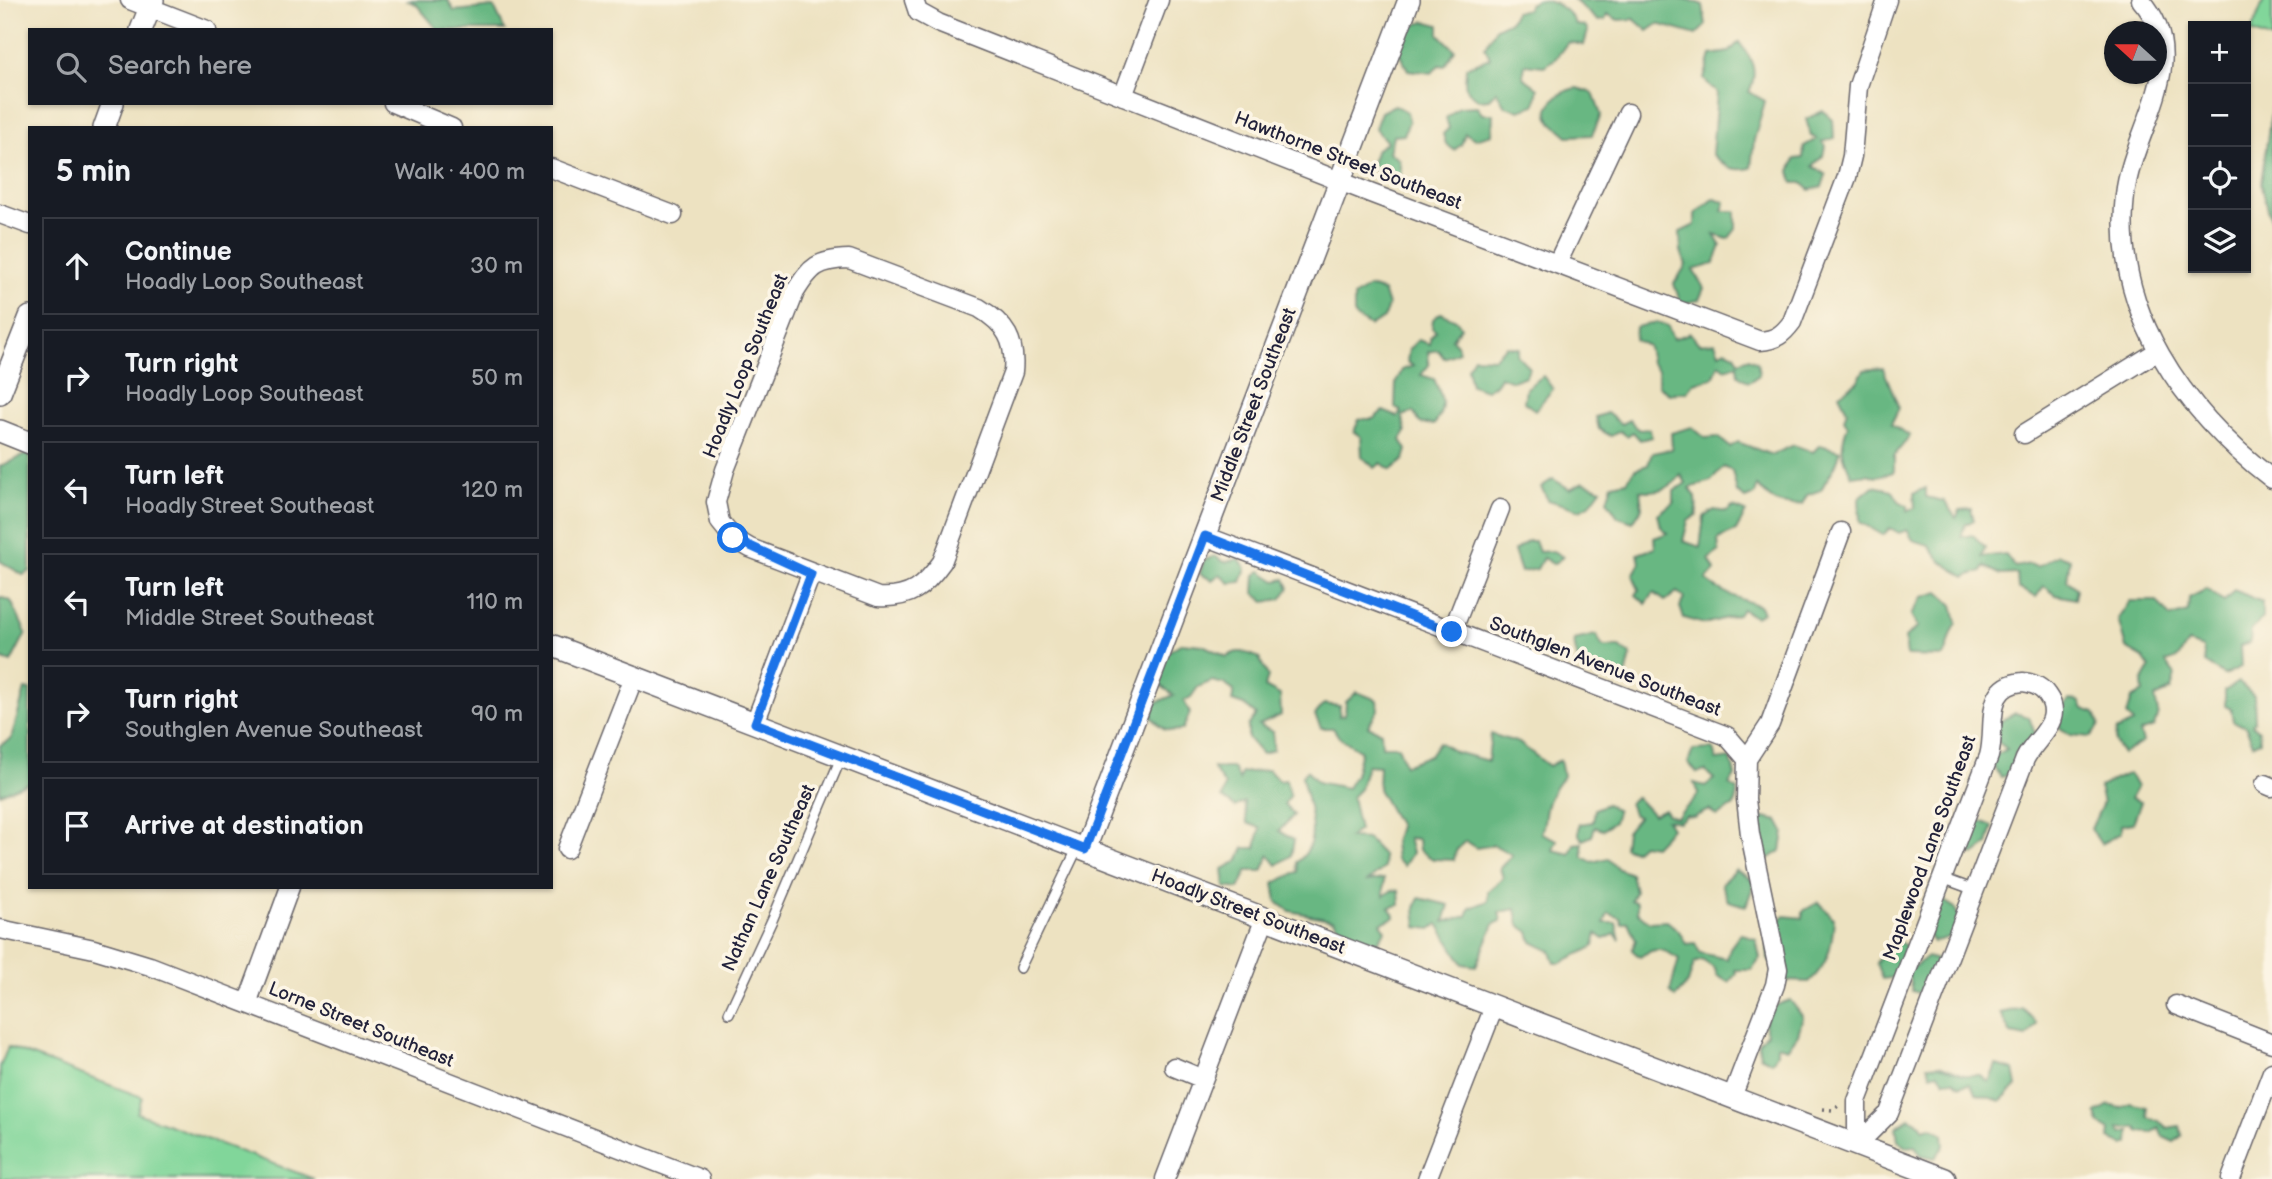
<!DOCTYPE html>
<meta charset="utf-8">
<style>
body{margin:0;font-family:"Balsamiq Sans",sans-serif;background:#242831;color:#f1f3f6}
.controls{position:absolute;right:21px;top:21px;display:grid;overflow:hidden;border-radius:0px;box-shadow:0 2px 5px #0004}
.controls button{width:63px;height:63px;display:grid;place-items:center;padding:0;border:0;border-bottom:2px solid #363941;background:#171b24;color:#f1f3f6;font:35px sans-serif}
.compass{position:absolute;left:2104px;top:21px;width:63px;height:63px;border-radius:50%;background:#171b24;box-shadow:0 2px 5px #0004;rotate:291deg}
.stop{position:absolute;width:21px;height:21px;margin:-16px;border:5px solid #1a73e8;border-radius:50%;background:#fff}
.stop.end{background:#1a73e8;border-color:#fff;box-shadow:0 2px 7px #0008}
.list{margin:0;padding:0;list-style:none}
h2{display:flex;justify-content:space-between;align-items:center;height:91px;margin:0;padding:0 28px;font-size:30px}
h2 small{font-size:23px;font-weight:400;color:#9ea1a6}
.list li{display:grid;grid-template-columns:46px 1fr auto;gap:21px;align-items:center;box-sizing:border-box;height:98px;margin:0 14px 14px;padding:0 14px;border:2px solid #363941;border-radius:0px}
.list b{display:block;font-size:26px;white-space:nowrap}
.list p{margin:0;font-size:23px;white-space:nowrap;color:#9ea1a6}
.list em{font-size:23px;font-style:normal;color:#9ea1a6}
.icon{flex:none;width:38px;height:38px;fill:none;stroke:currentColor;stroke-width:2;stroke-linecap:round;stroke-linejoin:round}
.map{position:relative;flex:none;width:2272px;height:1179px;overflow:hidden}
.search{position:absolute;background:#171b24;box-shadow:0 2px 5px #0004;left:28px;top:28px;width:525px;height:77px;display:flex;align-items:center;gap:18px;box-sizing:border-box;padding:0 24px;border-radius:0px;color:#9ea1a6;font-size:26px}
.panel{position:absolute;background:#171b24;box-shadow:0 2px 5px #0004;left:28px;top:126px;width:525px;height:763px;border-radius:0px}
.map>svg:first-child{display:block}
.green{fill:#81d69a;stroke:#527c6a;stroke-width:2}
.forest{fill:#68b782;stroke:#456c5e;stroke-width:2}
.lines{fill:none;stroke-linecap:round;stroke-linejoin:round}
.service-casing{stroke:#69656a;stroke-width:12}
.minor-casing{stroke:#69656a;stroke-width:21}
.tertiary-casing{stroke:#69656a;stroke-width:24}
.path{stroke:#69656a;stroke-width:3.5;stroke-dasharray:2 5;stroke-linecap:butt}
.service{stroke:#fff;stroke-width:9}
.minor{stroke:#fff;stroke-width:18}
.tertiary{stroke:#fff;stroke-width:21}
.route{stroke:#1a73e8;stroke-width:9}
.labels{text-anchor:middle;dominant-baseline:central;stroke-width:7;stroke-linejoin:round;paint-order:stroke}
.street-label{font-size:19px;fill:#22223b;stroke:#fcf5e5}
</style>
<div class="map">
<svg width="2272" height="1179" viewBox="0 0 2272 1179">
<rect width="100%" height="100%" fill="#fcf5e5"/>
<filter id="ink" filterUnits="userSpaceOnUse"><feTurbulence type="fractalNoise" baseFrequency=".0143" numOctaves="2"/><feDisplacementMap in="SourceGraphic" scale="14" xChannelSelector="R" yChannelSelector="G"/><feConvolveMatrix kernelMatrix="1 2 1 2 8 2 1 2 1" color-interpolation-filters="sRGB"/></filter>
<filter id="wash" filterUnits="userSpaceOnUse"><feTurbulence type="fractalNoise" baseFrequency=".00686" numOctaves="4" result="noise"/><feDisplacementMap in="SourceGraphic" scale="28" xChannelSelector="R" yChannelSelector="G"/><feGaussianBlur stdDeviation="1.57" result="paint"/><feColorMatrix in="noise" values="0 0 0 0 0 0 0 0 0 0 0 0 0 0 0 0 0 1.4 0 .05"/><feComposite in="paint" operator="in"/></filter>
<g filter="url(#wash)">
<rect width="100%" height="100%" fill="#ede2c1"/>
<!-- green -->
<path class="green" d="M2264,0H2272V40L2251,32Z
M8,1047L142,1097L137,1113L314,1179H0V1067Z"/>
<!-- forest -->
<path class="forest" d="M406,0H448L454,11L494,7L505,30H438L416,4Z
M1537,0C1554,0 1569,9 1576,25L1585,26L1588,31L1584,45L1568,42L1555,59L1544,66L1525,64L1523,77L1538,88L1535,105L1519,110L1505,106L1496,91L1489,99L1479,100C1460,86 1466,86 1466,67L1490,58L1485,47L1496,28L1510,21L1515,12L1527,9L1529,4Z
M1574,0H1690L1703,5L1706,25L1696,35L1658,24L1648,31L1634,19L1618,20L1607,14L1605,20L1598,21Z
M1424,21L1439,25V34L1455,50L1445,66L1439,65L1432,73L1408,70L1397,49L1404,30Z
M1739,42C1752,59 1759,71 1749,92L1765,101L1754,140L1751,168C1732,172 1725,167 1712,154L1717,93L1704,79L1711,55L1729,52Z
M1577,88L1593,93L1601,115L1592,135L1568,136C1563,131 1555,126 1551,121C1539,105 1564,89 1577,88Z
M1395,105L1407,112L1409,121L1404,135L1393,136L1389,152L1399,160L1401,174L1391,180L1377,175L1372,163L1377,149L1387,142L1375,128L1381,112Z
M1477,106L1482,114H1493L1492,134L1475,139L1465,133L1461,145L1454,150L1446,144L1443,134L1449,128L1446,118L1459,107Z
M2272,106V224L2261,183Z
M1823,111L1833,120L1834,138L1822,142L1825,146L1823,156L1813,166L1826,175L1822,187L1810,190L1802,183H1793L1790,171L1795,159L1803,158L1804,146L1817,139L1811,136L1806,119Z
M1715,198L1725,202L1722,211H1736V229L1728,239L1714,235L1721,246L1714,264L1693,270L1704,288L1699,300L1681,304L1674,284L1686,265L1681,251L1680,232L1695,225V214Z
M1368,287L1383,291L1388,305L1384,318L1370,326L1354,316V297Z
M1441,313L1456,320L1461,327L1452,339L1457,344L1459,352L1444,358L1438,350L1428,352L1429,365L1421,375L1434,379C1442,396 1447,408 1434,425L1420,423L1413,412L1402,416L1406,432L1401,440L1407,450L1404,460L1391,470L1381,463L1375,468L1362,457L1361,437L1354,432L1359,419H1373L1383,411L1398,417L1401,411L1395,408L1396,383L1402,370L1413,366L1407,362L1409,349L1418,340L1430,344V338L1436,331L1432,328L1433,319Z
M1657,322L1668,326L1673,339L1690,333L1699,344L1715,342L1719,353L1726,350L1735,354L1739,362L1749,358L1757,362L1759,375L1749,382L1738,375L1737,365L1726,369L1719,364L1713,378L1694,383L1687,392L1669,394L1658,385V370L1651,363L1648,346L1635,340L1636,327Z
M1506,346L1519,348L1517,355L1529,367L1526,376L1512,381L1500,376L1496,384L1486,390L1471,385L1467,368L1474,357L1494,358Z
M1883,368L1899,408L1891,424L1910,436L1894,456V472L1875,477L1868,474L1852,476C1842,456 1839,446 1848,426L1844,419L1847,410L1839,394L1857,382L1864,370Z
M1543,376L1553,389L1535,410L1524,402L1526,388Z
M1607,413L1621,424L1629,420L1639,430L1649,429L1652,437L1640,440L1633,432L1627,436L1620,431L1611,436L1599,429L1596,417Z
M1692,427L1705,438L1718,437L1730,447L1738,442L1772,455L1794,445L1813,452L1820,445L1840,451C1837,468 1828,475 1821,490L1807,495L1802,504C1779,508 1773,502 1757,486L1755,495L1745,499L1737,492L1732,471L1724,467L1711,481L1690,488L1696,497L1697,515L1688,521L1683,541L1700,547L1704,517L1714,510L1727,512L1733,507L1746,512L1736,531L1718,539L1719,551L1709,559L1715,570L1706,580C1721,593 1741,599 1760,606L1763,613L1755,617L1742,609L1738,615L1704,624L1684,618L1680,607L1684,598L1677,592L1665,601L1654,593L1646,604L1636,595L1639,590L1633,575L1640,563L1638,554L1655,548L1654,538L1668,533L1661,527L1658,514L1674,502V491L1686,483L1681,475C1671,489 1657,493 1640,490L1642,508L1633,522L1618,517L1607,500L1612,484L1627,481L1635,469L1648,465L1652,453L1672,449L1671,433Z
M30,453V571L23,575L0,561V466Z
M1553,479L1570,489L1583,482L1601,489L1590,504L1580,510L1548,500L1541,487Z
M1873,486L1892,490L1899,501L1908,506V511L1915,508L1914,493L1926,488V497L1944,501L1956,518L1960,510L1971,509L1974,520L1965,525L1961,537L1973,535L1985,547L1982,557L2005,554L2015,567L2029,564L2037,567L2058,555L2070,559L2067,580L2077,589L2075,599L2056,595L2044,586L2036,597L2018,588L2017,574L2001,575L1984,566L1982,571L1965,577L1941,561L1929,545L1913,540L1907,530L1899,533L1890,528L1883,535L1860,522L1859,498Z
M1528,541H1535L1539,552L1553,551L1563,557L1553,564L1543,558L1537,569L1521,572L1514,551Z
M1215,556L1224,562L1239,559L1246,568L1241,582L1229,583L1220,574L1212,580L1200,574L1204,560Z
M1261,571L1276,581L1285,579L1289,588L1281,599L1265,602L1254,593L1255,575Z
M2207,589L2224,602L2234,590L2262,602V618L2251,631L2250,643L2240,646L2241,667L2224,675L2205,663L2203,648L2188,643L2178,658L2165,662L2175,675L2171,690L2155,697L2158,713L2154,727L2140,732L2143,742L2123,754L2115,742L2116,731L2133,723L2127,715L2132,698L2143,692L2142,683L2150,668L2143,658L2126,648L2118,619L2130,601H2157L2170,617L2188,612L2189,598Z
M1939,592L1953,605L1957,623C1949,635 1950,645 1944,657L1907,656L1905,638L1918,627L1911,615L1922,597Z
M0,597L11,601L26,633L11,662L0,658Z
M1596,635L1603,647H1619L1631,655L1626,676C1593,679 1577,676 1574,640Z
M1182,643L1203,645L1227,657C1238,648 1247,653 1259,658L1268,676L1265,687L1280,695L1281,715L1259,725L1273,732V750L1262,754L1248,738V726L1256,715L1244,705L1232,701L1234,691L1224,684L1212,681L1198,687L1191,697L1184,701L1190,713L1183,729C1168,734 1161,728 1152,717L1155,703L1174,695L1157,683L1153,661Z
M2238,682L2254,696L2255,720L2252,725L2259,730L2260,741L2253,744L2246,727L2233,721L2231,709L2225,706V691Z
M25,689L30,690V782L0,794V745L11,739Z
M1357,692L1377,700L1378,710L1368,726L1381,732L1382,746H1398L1405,765L1430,755L1439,742L1455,752L1488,761L1491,734L1519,743L1549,766L1560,760L1563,776C1556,786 1548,797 1546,809C1544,819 1545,823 1541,833L1557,840L1553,850L1570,854L1574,844L1582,843L1583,857L1592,862L1608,858L1618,869L1631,874L1635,892L1631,900L1637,903V912L1649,922L1667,921L1679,931L1686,944L1695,943L1700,953L1727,959L1730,948L1741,933L1756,939L1760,958L1751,970H1735L1736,974L1729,982L1717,976L1715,969L1702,960L1694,963L1688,983L1675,998L1670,991L1679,959C1664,949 1655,946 1640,957L1632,950L1636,940L1628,922L1622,924L1620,918L1608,913L1604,923H1616L1620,940L1615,934L1604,939L1597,934L1594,946C1583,954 1572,955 1562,963H1555L1551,951L1532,942L1529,932L1519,925L1516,909L1499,912L1501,921L1494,924L1476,966L1463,964L1438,924L1431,929L1417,927L1415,908L1419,898L1449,905L1444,922L1467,916L1470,908L1488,901V891L1503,878L1500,868L1512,855L1494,845L1476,848L1465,841L1456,851L1454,860L1433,859L1419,850L1418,839L1408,838L1412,853L1404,866L1396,860L1394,842L1399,826L1378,789L1379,766L1367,765L1360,789L1352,797L1359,830L1348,838L1368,839L1383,855L1384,868L1368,881L1384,879V896L1392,890L1399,891L1400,905L1389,907L1395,917L1381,923L1385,931L1377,943L1341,931L1334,920L1290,911L1277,902L1274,883L1298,872L1297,862C1324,843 1307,803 1302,776L1307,770L1317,782L1347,788L1355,775L1361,751L1339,737L1333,728H1321L1315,715L1324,704L1340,706L1339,716L1345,715L1346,702Z
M2069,700L2079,701L2083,709L2095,713L2099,725L2090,737L2071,735L2060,728L2058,712Z
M2015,713L2029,717L2035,734L2015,754L2019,761L2016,773L2001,777L1992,765L1995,755L2007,749L1998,742V723Z
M1713,749L1716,760L1731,758L1735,776L1729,785L1738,790L1734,806L1717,816L1709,810L1694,817L1686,816L1679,822L1666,820L1671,828L1654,846L1642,844L1634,851L1624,847L1626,832L1638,817L1634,815L1629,803L1636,797L1653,815L1664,809L1668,815L1677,818C1683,808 1692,805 1698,794L1694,783L1705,786L1714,779L1705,771L1697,773L1688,763L1693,750Z
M1213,768H1233L1239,780L1241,773L1268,770L1280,781L1286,780L1290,796L1284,804L1294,815L1279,831L1294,840L1291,856L1277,865L1269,855L1262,871H1247L1239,889L1225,887L1223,869L1238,861L1244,848H1256L1260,828L1247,823L1244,802L1235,807L1222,798L1225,786Z
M2129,773L2137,787L2131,798L2141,802L2133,823L2121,825V833L2101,844L2091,829L2103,803L2099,787Z
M1607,804L1617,811L1614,822L1603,830L1595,827L1592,836L1583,840L1579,835V824L1593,822L1595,809Z
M1760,817L1778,821L1784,832L1781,851L1765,861L1749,848L1746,837Z
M1973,818L1993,826L1988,845L1974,855L1960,849Z
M1735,870L1755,881L1746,906L1728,901L1721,884Z
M1941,899L1955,908L1959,920L1953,936L1933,942L1920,923Z
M1819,902L1834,919C1832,946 1829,964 1809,982L1787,981L1768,959L1767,935L1784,916L1803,918V911Z
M1899,941L1912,950V968L1927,957L1937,960L1938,980L1928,996L1912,991L1909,976L1882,979L1876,963L1886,949Z
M1790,1000L1803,1017L1798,1034L1788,1048L1777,1045V1053L1772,1062L1760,1056L1758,1042L1767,1033L1764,1024L1769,1008Z
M2023,1008L2037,1024L2027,1037L2011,1034L2000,1013Z
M1939,1065L1964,1075H1979L1989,1082L1996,1065L2014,1070L2017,1086L2000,1101L1977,1094L1970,1084L1960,1086L1953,1080L1945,1081L1938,1072L1931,1074L1927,1066Z
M2130,1103L2147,1107L2148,1117L2159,1121L2167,1128L2180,1126L2182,1136L2174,1142L2163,1137L2159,1127L2152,1133L2139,1132L2136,1127L2119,1128L2121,1133L2130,1131L2129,1143L2124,1145L2109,1139L2110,1130L2099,1123L2096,1113L2109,1105L2120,1108Z
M1909,1118L1921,1124L1923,1129L1931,1127L1943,1134L1944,1146L1935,1158L1921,1155L1915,1146L1907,1147L1898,1141L1896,1127Z"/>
</g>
<g filter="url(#ink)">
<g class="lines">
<!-- service casing -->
<g class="service-casing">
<path id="service" d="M1942,878L1975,890
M1020,968L1078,847
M729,1013L773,918L841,758"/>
</g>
<!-- minor casing -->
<g class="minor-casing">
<path id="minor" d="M130,0L207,30
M914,0L918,12L938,23L1370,193L1760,341C1776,340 1783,334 1792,322L1847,177L1852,156L1858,86L1887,0
M2141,0C2195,61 2132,129 2125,195C2112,311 2184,411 2272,479
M1123,96L1159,0
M393,103L452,128
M551,168L673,215
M0,214L30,225
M849,259L979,308C1006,324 1016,341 1013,372L942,562C924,587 910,599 878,597L750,548L733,538L720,522L716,502L725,470L795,292C811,266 818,260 849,259Z
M1557,264L1628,113
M2024,434L2158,351
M1205,536L1727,736L1747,759
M1452,632L1500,509
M2023,682C2033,683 2041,686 2047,695C2066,721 2035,738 2025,759L1889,1113L1857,1145V1101L1989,756C1997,728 1982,685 2023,682Z
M755,723L811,574
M2265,784L2272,787
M567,849L634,677
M0,929L94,949L150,966L700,1179
M248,1001L290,887
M2176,1005L2272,1043
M1174,1067L1203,1079
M1732,1097L1775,985L1778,969L1750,834L1746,799L1747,759L1770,724L1841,532
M1165,1179L1265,918
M1427,1179L1494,1007
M2231,1179L2272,1072"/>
</g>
<!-- tertiary casing -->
<g class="tertiary-casing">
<path id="tertiary" d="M141,30L153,0
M104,128L113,103
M0,393L30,317
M0,431L30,443
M551,645L1945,1179
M1085,849L1409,0"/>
</g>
<!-- path -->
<path class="path" d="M1823,1109L1833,1110L1838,1106"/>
<!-- service -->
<use href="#service" class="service"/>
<!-- minor -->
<use href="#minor" class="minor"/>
<!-- tertiary -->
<use href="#tertiary" class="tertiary"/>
</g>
</g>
<g class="lines" filter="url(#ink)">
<!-- route -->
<path class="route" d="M733,538L811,574L755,723L1085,849L1205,536L1452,632"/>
</g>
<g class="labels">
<!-- street labels -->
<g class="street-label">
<text transform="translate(1348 161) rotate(21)">Hawthorne Street Southeast</text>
<text transform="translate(746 366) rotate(-68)">Hoadly Loop Southeast</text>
<text transform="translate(1254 405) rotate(-69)">Middle Street Southeast</text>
<text transform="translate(1605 667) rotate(21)">Southglen Avenue Southeast</text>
<text transform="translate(1930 848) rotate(-70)">Maplewood Lane Southeast</text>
<text transform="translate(769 878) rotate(-66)">Nathan Lane Southeast</text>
<text transform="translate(1248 912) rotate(21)">Hoadly Street Southeast</text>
<text transform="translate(361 1025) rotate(22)">Lorne Street Southeast</text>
</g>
</g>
</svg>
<div class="controls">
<button>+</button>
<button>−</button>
<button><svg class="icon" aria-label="locate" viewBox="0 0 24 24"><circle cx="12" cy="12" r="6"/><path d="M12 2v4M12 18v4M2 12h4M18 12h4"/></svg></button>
<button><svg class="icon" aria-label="layers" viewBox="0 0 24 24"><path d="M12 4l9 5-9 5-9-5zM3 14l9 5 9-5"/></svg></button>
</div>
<svg class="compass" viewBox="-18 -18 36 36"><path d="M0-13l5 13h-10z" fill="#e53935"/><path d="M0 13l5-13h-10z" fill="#9ea1a6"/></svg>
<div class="stop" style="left:733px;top:538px"></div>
<div class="stop end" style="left:1452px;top:632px"></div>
<div class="search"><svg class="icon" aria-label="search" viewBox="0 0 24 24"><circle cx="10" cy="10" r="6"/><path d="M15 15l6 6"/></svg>Search here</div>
<section class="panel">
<h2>5 min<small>Walk · 400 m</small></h2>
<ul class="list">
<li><svg class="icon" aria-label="ahead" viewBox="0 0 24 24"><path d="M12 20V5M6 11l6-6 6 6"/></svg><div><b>Continue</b><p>Hoadly Loop Southeast</p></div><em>30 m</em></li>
<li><svg class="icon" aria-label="right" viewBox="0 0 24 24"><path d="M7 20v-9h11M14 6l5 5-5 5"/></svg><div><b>Turn right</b><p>Hoadly Loop Southeast</p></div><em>50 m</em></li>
<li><svg class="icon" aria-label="left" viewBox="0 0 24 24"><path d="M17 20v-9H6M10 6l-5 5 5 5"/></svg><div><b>Turn left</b><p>Hoadly Street Southeast</p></div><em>120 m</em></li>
<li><svg class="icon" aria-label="left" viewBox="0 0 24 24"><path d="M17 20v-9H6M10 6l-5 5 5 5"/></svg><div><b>Turn left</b><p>Middle Street Southeast</p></div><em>110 m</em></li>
<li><svg class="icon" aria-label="right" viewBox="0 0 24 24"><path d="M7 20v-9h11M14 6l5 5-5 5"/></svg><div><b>Turn right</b><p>Southglen Avenue Southeast</p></div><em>90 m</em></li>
<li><svg class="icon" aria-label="arrive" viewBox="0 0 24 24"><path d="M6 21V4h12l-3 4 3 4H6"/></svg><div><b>Arrive at destination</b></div></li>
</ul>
</section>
</div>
